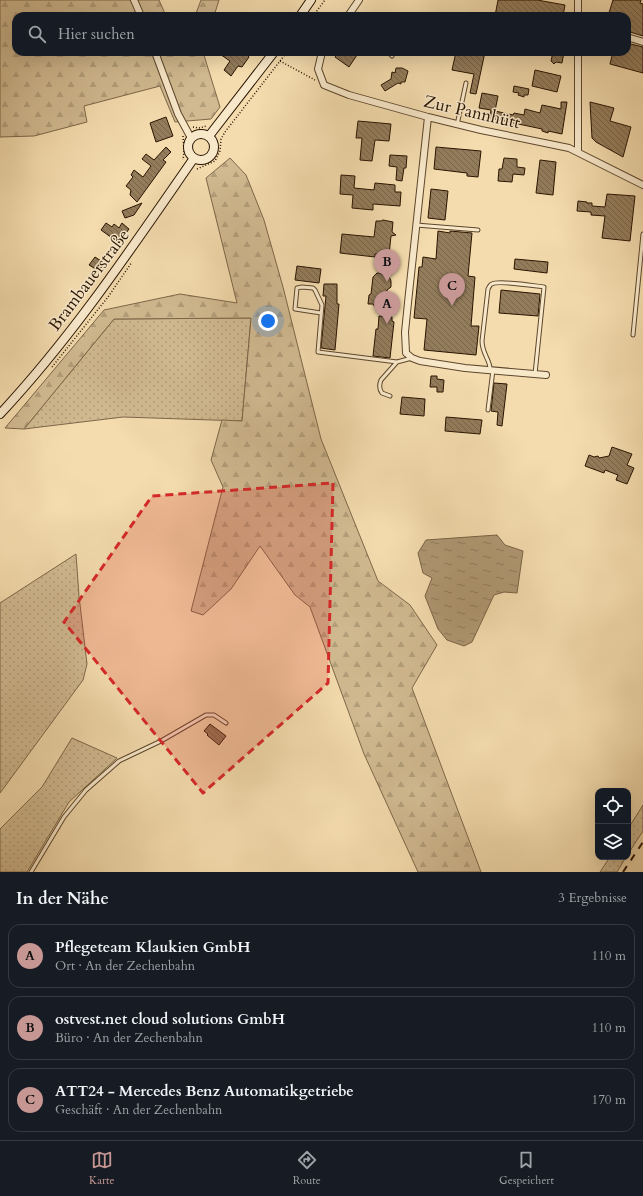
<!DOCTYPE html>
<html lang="de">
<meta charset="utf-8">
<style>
body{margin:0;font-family:Cardo,serif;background:#20242c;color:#f1f3f6}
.controls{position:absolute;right:12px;bottom:12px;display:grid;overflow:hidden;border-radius:8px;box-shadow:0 4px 16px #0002}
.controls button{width:36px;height:36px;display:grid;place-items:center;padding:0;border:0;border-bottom:1px solid #363941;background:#171b24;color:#f1f3f6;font:20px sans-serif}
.you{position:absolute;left:268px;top:321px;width:14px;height:14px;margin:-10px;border:3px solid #fff;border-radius:50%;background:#1a73e8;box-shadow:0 0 0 6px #1a73e833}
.badge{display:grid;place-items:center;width:26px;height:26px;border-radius:50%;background:#c59692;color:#111;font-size:13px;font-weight:700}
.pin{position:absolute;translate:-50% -33px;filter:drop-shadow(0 1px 2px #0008)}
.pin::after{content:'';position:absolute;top:21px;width:14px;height:12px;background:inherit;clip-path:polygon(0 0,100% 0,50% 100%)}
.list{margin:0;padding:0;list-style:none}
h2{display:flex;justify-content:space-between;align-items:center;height:52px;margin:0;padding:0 16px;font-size:17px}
h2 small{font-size:13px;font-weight:400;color:#9ea1a6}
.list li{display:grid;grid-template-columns:26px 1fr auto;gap:12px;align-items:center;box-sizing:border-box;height:64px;margin:0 8px 8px;padding:0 8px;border:1px solid #363941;border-radius:12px}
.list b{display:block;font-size:15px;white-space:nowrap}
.list p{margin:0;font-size:13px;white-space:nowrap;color:#9ea1a6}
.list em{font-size:13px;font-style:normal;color:#9ea1a6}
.icon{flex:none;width:22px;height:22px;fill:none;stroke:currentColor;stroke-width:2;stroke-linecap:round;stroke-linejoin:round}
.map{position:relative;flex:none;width:643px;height:872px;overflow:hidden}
.search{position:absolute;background:#171b24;box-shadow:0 4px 16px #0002;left:12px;right:12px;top:12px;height:44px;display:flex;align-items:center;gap:10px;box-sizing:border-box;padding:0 14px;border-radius:12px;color:#9ea1a6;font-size:15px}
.sheet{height:268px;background:#171b24}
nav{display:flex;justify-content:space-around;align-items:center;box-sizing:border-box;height:56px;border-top:1px solid #363941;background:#171b24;font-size:11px;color:#9ea1a6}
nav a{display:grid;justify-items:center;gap:2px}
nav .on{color:#c59692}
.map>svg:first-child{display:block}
.grass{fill:url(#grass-dots);stroke:#7d6749}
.forest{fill:url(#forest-firs);stroke:#7d6749}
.water{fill:url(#water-ripples);stroke:#796345}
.building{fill:url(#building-back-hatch);stroke:#291401}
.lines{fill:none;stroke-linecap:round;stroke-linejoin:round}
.service-casing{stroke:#5c462c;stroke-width:5}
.minor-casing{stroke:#5c462c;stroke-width:8}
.secondary-casing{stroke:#291401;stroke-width:10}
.path{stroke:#291401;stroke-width:1.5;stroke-dasharray:1 2;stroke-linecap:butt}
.service{stroke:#f8e8ca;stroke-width:3}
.minor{stroke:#f8e8ca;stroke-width:6}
.secondary{stroke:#f8e8ca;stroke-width:8}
.rail{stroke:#291401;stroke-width:2;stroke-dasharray:7 7;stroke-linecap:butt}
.marked{fill:#d62828;fill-opacity:0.2;stroke:#d62828;stroke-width:3;stroke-dasharray:8 5;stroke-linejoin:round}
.labels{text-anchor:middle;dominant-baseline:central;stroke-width:3;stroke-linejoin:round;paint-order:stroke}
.street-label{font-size:17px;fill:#291401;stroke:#f8e8ca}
</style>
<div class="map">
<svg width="643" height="872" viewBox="0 0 643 872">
<defs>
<pattern id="grass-dots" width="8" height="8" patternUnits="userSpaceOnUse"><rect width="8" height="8" fill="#d1ba91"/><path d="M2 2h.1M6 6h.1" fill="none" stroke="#b39f7b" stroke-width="1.8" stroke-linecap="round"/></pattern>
<pattern id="forest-firs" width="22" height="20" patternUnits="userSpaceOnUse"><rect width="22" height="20" fill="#d1ba91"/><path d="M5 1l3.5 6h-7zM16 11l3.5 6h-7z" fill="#b39f7b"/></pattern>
<pattern id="water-ripples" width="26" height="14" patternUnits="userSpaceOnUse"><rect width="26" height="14" fill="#af9873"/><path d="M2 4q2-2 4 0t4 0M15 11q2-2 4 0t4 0" fill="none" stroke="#8e7b5c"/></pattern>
<pattern id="building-back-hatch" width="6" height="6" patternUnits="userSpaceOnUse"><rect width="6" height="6" fill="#937c5b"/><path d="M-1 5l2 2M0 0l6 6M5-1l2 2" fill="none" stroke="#786449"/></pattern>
</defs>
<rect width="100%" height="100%" fill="#f4dcae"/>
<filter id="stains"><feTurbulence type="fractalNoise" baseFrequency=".005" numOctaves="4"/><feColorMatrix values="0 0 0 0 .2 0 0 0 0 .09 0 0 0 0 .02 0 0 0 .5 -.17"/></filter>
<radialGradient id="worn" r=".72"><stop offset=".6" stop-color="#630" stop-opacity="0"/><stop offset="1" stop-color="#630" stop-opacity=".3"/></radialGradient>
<!-- grass -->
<path class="grass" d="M251,318L242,421L123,417L24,429L114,319Z
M76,554L79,596L87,664L83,680L0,793V603Z
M72,738L117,758L69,802L27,872H0V829L42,787Z
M643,805V831L628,854V829Z
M610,857H626L617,872H600Z"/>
<!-- forest -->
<path class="forest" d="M0,0H159L166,16H16V52H203L220,107L211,119L175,122L160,86L84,106L87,122L34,136L0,137Z
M201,0H219L214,16H195Z
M230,158L246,175L264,220L283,287L321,439L378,581L410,605L437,645L412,688L481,872H418L364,754L310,607L295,595L260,546L231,589L203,615L191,611L223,487L211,460L222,420L242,421L251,318L114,319L24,429L5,428L104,310L180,294L237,303L206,178Z"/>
<!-- water -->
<path class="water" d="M497,535L505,545L523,551L517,593L504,592L494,595L472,642L464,646L447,640L438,629L425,596L432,578L423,573L418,553L426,540Z"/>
<!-- building -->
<path class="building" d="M498,0H537L565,5L563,16H544V14L536,13V16H495Z
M613,0H641L640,3L643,4V36L627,31V16H608Z
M627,43L643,47V73L610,64L613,52H627Z
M217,52H245L249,57L242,67L238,66L231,76L224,70L230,61Z
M339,52H359L349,67L335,57Z
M456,52H485L476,94L470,93L474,74L452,70Z
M553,52H564L562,63L556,62L554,64L551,61Z
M396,68H402L408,71L405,82H401V84L398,83L385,91L381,85L391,79L392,72L395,73Z
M535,70L561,76L557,92L532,86Z
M514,86L529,89L528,95H524V97L518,95L519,93L513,92Z
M482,93L498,96L495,111L513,115L514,113L524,115L525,109L540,113L542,105L561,109V102H567L562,134L548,131V133L542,131V129L490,118L491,110L479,108Z
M590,102L614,108L610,121L631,127L623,157L596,142L592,138Z
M166,117L173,136L156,142L150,123Z
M358,121L391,124L389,141L375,140L372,161L360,160L362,138H356Z
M166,147L171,152L163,160L166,162L137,202L130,195L131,190L126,186L133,177L131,175L134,170L143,177L151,166L142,159L146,154L154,160Z
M436,147L481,151L478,177L467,176V173L434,169Z
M390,155L407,156L406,168H404L402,181L396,180L397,167L389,166Z
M504,158L517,159V167L525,168L524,175L513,174L512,182L498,181L499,169H502Z
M540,160L556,162L553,195L536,193Z
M341,175L355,176L354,188L374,190L375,183L395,185V192H401L400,206L373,204V210L352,208L353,195L340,194Z
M431,189L448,191L445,220L428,218Z
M607,194L635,196L630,241L602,238L605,216L591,215V212L577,211L578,201L587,202V203H592V206L605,207Z
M142,203L134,215L125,218L122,211Z
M383,220L393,222L392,232L396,235L391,236L389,255L375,254V257L340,253L342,234L374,237L376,221H381Z
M106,223L112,227L114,224L119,228L122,223L129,229L119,243L101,230Z
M438,231L450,233V231L472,233L468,276L475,277L471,326H479L476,355L424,350L427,319L414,318L419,267H422L423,257L436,259Z
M95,257L104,263L99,271L89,265Z
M515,259L548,262L547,273L514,269Z
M297,266L321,269L319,283L295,280Z
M377,273L388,274L391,281V287L387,290V295H383L382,302L375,307L373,304H368L369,295L371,294L373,277Z
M324,284H337V304H339L335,350L321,348L326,296H323Z
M501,290L540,294L538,316L499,313Z
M379,316L392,317V321L394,322L390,358L373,356L376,329H378Z
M431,376H437V379L444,380L443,392H437V387H430Z
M494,383L507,384L502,426L497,425L498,412L491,411Z
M402,397L425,399L424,416L400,414Z
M446,417L482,420L480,434L445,431Z
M612,447L632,454L627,465L634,468L627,484L616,480L618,475L605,470L604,473L585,466L589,455L594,457L598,456L599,458L609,456Z
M210,724L226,736L219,745L207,735L208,734L204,731Z"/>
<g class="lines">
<!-- service casing -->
<g class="service-casing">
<path id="service" d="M388,52L392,56
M457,125L466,83
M416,225L478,230
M321,313L295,309L297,288L302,287L313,288L315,290L322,305L318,352L397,362L412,358
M633,335L643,234
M490,370C491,361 482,354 482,341L488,289C489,287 491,284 492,284C498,280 535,286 544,287L535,374
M390,396L382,393C379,389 379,385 381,380L397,362
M488,410L493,370
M31,872L64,817L86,790L119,761L161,741L206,715H214L226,723"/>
</g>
<!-- minor casing -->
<g class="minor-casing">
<path id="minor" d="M134,0L141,16
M578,0V16
M348,16L359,0
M627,37L643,42
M155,52L178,114L191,138
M322,52L318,69L324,85L349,95L428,117L481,130L569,148L643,185
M428,117L409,293L405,332L406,353L412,358L420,361L465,368L546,375
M578,151V52"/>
</g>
<!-- secondary casing -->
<g class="secondary-casing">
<path id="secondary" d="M300,16L311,0
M188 147a13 13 0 1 1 26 0a13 13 0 1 1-26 0Z
M209,136L274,52
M0,414C73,336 133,246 194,158"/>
</g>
<!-- path -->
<path class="path" d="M313,16L325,0
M280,61L315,80
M193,127L200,128L206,126
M183,136L184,152L183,160
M197,169L215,161L220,151L221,139L225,132L287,52
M52,367L108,297L132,262"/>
<!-- service -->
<use href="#service" class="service"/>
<!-- minor -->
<use href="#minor" class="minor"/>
<!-- secondary -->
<use href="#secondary" class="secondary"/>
<!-- rail -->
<path class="rail" d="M623,872L643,842"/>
</g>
<!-- marked area -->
<path class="marked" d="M333,483L328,683L203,793L64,622L152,496Z"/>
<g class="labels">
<!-- street labels -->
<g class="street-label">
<text transform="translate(472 112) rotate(13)">Zur Pannhütt</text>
<text transform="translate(89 280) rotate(-53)">Brambauerstraße</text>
</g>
</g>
<rect width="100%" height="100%" filter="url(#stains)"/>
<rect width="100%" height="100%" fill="url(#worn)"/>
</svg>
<div class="controls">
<button><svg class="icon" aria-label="locate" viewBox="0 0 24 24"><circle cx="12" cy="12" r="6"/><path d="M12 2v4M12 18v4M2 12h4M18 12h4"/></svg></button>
<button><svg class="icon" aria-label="layers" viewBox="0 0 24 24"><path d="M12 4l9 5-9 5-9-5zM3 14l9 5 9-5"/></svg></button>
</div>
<div class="you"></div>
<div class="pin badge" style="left:387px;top:324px">A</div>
<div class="pin badge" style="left:387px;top:282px">B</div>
<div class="pin badge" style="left:452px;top:306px">C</div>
<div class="search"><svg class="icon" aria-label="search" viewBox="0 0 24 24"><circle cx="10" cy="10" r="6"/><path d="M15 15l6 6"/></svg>Hier suchen</div>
</div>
<section class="sheet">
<h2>In der Nähe<small>3 Ergebnisse</small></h2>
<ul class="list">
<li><span class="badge">A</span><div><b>Pflegeteam Klaukien GmbH</b><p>Ort · An der Zechenbahn</p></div><em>110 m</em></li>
<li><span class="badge">B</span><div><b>ostvest.net cloud solutions GmbH</b><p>Büro · An der Zechenbahn</p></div><em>110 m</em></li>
<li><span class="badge">C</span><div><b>ATT24 - Mercedes Benz Automatikgetriebe</b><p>Geschäft · An der Zechenbahn</p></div><em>170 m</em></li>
</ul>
</section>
<nav>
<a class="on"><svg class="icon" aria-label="map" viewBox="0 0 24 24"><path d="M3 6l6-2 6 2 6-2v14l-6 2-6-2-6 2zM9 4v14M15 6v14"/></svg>Karte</a>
<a><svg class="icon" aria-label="directions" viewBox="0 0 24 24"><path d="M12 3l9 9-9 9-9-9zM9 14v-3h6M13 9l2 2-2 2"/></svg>Route</a>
<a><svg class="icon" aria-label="saved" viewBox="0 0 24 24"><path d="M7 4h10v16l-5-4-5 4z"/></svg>Gespeichert</a>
</nav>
